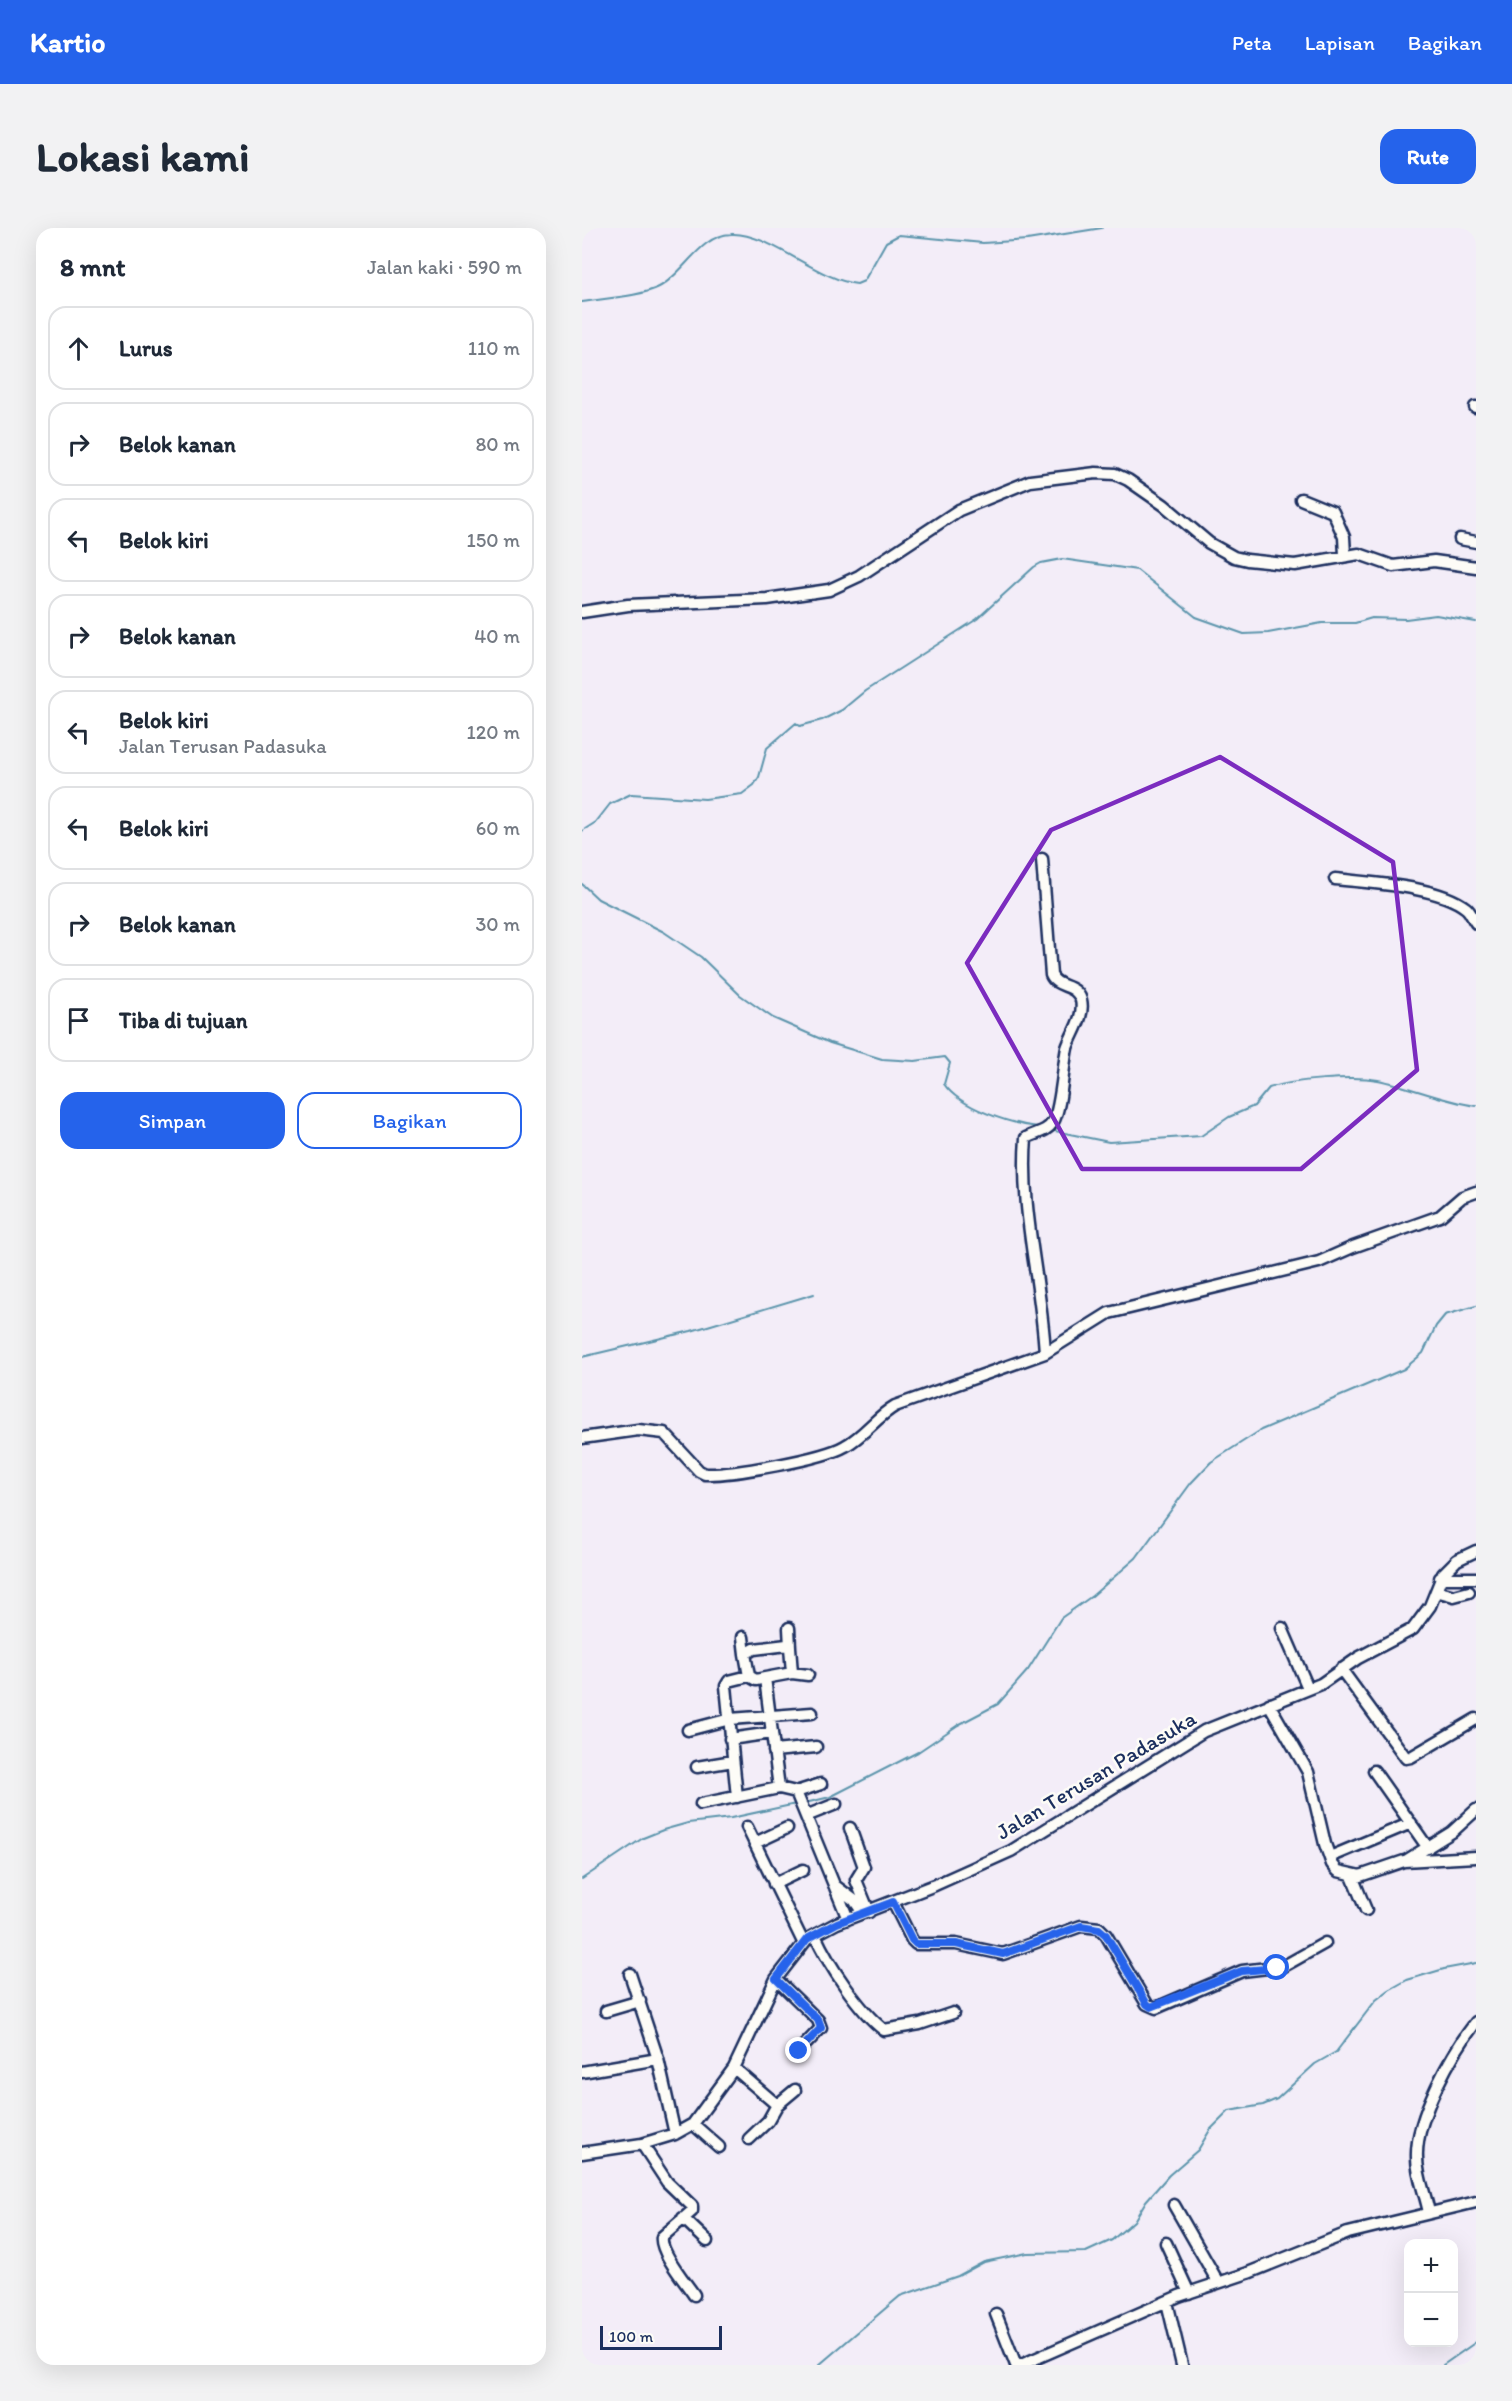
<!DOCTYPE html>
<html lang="id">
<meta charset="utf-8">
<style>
body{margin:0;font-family:Itim,sans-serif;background:#f2f2f3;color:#1f2937}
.controls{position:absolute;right:18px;bottom:18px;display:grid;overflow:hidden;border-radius:12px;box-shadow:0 6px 24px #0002}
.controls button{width:54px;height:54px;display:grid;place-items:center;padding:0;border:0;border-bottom:2px solid #e0e1e3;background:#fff;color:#1f2937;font:30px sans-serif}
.scale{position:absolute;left:18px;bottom:15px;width:122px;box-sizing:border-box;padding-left:6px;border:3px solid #1b2f5e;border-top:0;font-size:16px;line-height:21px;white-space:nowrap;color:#1b2f5e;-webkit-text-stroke:4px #fdfcf7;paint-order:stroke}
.stop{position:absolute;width:18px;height:18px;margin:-14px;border:4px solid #2563eb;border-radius:50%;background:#fff}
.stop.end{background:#2563eb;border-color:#fff;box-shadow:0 2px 6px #0008}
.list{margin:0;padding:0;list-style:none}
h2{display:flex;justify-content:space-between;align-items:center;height:78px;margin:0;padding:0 24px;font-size:26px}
h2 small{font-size:20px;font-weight:400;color:#747a83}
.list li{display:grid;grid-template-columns:39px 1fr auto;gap:18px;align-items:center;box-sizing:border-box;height:84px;margin:0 12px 12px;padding:0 12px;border:2px solid #e0e1e3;border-radius:18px}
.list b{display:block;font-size:22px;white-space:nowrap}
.list p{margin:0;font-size:20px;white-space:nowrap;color:#747a83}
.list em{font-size:20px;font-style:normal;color:#747a83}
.actions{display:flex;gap:12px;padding:18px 24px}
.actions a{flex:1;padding:14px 0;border:2px solid #2563eb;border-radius:18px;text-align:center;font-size:21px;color:#2563eb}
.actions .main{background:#2563eb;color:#fff}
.icon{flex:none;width:33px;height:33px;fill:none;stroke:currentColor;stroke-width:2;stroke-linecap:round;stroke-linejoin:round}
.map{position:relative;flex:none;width:894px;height:2137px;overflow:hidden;border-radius:18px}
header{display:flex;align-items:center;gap:36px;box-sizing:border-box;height:84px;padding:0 30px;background:#2563eb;color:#fff}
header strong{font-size:28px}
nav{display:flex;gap:33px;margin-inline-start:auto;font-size:21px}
.intro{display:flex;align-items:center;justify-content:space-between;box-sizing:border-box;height:144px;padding:0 36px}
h1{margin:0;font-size:42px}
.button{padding:15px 27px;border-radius:18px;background:#2563eb;color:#fff;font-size:21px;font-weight:700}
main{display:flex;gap:36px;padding:0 36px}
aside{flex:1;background:#fff;border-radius:18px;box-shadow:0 6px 24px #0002}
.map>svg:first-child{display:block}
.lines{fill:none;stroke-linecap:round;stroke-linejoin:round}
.stream{stroke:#5c95ac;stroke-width:2}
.minor-casing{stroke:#1b2f5e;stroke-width:15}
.minor{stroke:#fdfcf7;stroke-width:10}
.route{stroke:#2563eb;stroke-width:8}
.marked{fill:none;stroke:#7b2cbf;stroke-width:4.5;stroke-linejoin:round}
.labels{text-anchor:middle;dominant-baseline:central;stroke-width:5;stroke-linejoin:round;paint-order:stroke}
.street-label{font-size:22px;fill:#1b2f5e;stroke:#fdfcf7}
</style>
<header>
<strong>Kartio</strong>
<nav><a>Peta</a><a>Lapisan</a><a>Bagikan</a></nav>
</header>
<div class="intro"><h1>Lokasi kami</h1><a class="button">Rute</a></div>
<main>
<aside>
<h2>8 mnt<small>Jalan kaki · 590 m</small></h2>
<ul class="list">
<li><svg class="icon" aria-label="ahead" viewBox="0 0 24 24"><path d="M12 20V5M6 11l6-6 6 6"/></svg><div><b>Lurus</b></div><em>110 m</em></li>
<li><svg class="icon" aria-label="right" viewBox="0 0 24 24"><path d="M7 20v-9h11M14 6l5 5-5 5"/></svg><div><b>Belok kanan</b></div><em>80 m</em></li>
<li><svg class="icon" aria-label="left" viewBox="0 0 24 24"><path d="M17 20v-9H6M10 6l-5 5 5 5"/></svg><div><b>Belok kiri</b></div><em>150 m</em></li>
<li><svg class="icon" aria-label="right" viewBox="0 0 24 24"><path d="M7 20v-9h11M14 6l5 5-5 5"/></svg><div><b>Belok kanan</b></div><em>40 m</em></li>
<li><svg class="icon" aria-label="left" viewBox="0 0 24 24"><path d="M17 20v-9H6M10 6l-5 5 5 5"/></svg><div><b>Belok kiri</b><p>Jalan Terusan Padasuka</p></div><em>120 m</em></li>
<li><svg class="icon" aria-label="left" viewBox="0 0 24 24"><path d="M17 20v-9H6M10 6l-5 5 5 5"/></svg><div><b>Belok kiri</b></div><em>60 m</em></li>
<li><svg class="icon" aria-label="right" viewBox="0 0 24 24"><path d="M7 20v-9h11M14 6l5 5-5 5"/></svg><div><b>Belok kanan</b></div><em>30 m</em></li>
<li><svg class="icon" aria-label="arrive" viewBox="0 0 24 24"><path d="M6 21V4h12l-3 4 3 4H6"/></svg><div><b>Tiba di tujuan</b></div></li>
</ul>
<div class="actions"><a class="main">Simpan</a><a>Bagikan</a></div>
</aside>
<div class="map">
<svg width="894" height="2137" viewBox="0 0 894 2137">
<rect width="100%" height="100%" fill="#f3edf8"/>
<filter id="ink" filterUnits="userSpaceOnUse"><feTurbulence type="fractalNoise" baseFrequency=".0167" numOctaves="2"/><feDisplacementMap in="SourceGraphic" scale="12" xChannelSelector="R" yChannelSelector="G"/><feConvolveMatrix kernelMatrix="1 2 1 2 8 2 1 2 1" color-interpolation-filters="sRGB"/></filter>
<g filter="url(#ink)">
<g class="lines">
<!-- stream -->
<path class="stream" d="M0,74C22,70 57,69 77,59C102,46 118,7 149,6C184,3 238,53 275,56L282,53L304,14L317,7L401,15L445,12L520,0
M0,603L14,594L28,576L49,566L123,571L160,566L172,557L177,549L185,520L214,495L218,498L240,492L260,482L283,463L395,391L452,339L459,335L480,331L555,342L614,389L662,406L686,405L740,395H773L790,390L824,391L854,387L894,394
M0,656L16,671L82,704L119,729L158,767L191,790L248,815L300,831L333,833L363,829L368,835L362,856C378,880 429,896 456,899
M468,902L527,914L619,908L647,889L672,878L687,860C711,852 771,847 796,852C829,859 860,873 894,878
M0,1129L109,1103L232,1066
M223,1575L248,1569L336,1524L376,1497L416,1476L446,1442L479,1390L510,1368L554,1330L609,1255L629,1234L679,1202L822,1141L841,1125L854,1098L863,1087L894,1078
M0,1651L61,1610L81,1602L106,1595L149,1590L214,1576
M237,2137L318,2068L376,2048L402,2034L445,2025L504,2024L530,2012L552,1993L564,1973L587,1947L616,1922L628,1902L647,1883L681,1877L695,1871L733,1836L754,1824L794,1772L807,1762L825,1752L862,1741L894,1735
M861,2137L894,2114"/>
<!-- minor casing -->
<g class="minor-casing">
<path id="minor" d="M893,179H894
M719,271L751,284L762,309L763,327
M878,311L894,314
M0,384L46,377L185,371L247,362L277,348L377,282L448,253L514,245L533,246L546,252L582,277L627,315L652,329L665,332L713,337L777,326L811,338L852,333L894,339
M460,631L469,747C475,761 494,755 499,772C503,788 490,805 485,820C481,838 479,881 471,894C464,905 454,904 444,910C438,983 459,1052 463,1125
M753,651C788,655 857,658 884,680C889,684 890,690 894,695
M0,1210L56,1202L82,1205L117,1243L123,1246C149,1247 241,1231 263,1218C282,1208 294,1189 313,1178L463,1125L527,1085L737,1034L771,1019L858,988L880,969L894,964
M858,1350H894
M854,1363L872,1368L887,1364
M207,1400L208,1419
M700,1400L726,1460
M161,1409L163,1426
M759,1441L824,1530L829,1529L894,1491
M210,1445L226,1447
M687,1476L726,1544L743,1616L750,1636L756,1643L778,1648L822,1633L894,1629
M106,1502L148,1491L230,1485
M148,1511L190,1505
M192,1523L234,1519
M115,1539L151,1533
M792,1543L846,1620
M197,1560L214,1564L266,1691
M214,1564L239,1556
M155,1569L144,1458L147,1453L167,1448
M119,1576L197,1560L183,1450L210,1445L208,1419L205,1417L172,1421L163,1426L167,1448L174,1452L183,1450
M224,1588L254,1576
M165,1599L221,1714
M268,1600L282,1639L274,1652L287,1684
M173,1615L205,1600
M748,1629L829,1595
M825,1632L870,1604L894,1582
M770,1648L784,1682
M192,1656L221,1642
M252,1657L272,1672L281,1685
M311,1674L330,1712L334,1716H374L421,1726L499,1698L517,1700L524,1707L565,1776L574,1780L660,1743L702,1738L743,1715
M233,1707C246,1736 277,1783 302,1802L338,1796L371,1785
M48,1746L76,1831L93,1906
M194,1751L236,1792L239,1800L217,1823
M24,1783L58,1773
M152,1840L195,1877L186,1893L167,1911
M0,1844L76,1831
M195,1877L213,1862
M111,1896L137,1919
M60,1916L85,1954L110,1978V1983L80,2009C77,2023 104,2055 112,2067
M0,1925L60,1916L93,1906L111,1896L152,1840L194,1751L225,1711L255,1695L353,1657L429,1623L622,1503L739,1456L776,1430L831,1401L848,1378L861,1346L875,1332L894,1323
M592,1977L636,2054
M847,1985C844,1967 835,1949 835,1930C833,1890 870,1825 894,1794
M101,1990L125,2013
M584,2015L607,2065
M585,2074L600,2137
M414,2086L434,2137
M439,2137L597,2068L666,2045L766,2005L894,1974"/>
</g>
<!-- minor -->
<use href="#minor" class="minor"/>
</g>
</g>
<g class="lines" filter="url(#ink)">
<!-- route -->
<path class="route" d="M217,1823L239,1800L236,1792L194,1751L225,1711L255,1695L311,1674L330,1712L334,1716H374L421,1726L499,1698L517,1701L524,1707L565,1776L569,1779L660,1743L695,1740"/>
</g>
<!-- marked area -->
<path class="marked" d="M638,529L811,634L835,842L719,941H500L385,735L469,602Z"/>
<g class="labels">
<!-- street labels -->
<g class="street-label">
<text transform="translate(514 1547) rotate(-31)">Jalan Terusan Padasuka</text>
</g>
</g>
</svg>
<div class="controls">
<button>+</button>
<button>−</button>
</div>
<div class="scale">100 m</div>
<div class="stop" style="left:695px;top:1740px"></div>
<div class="stop end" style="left:217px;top:1823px"></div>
</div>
</main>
